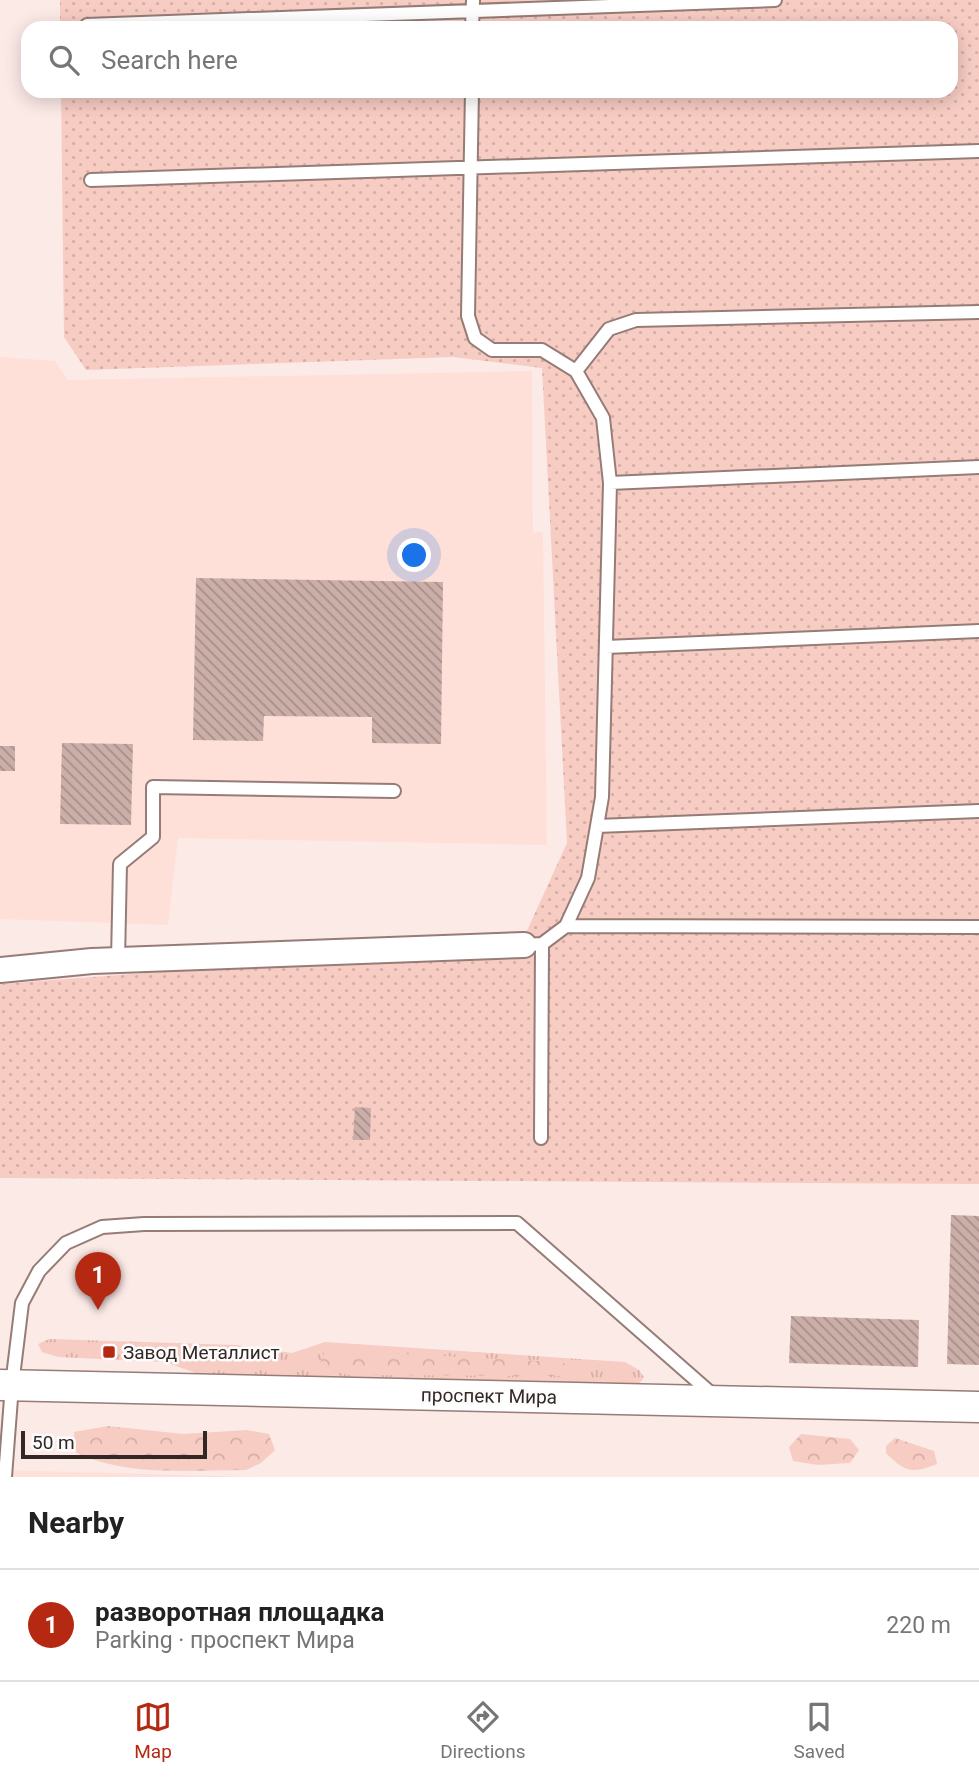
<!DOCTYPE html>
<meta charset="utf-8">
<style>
body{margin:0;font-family:Roboto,sans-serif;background:#f6f6f6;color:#222}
.scale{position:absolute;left:21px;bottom:18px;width:186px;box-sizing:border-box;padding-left:7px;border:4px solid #322725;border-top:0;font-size:19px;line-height:24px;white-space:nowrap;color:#322725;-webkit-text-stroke:5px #fcfcfc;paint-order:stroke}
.you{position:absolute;left:415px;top:556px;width:24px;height:24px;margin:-18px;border:5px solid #fff;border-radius:50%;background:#1a73e8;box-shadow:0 0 0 10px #1a73e833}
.badge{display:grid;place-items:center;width:46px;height:46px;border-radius:50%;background:#b52913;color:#fff;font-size:23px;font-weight:700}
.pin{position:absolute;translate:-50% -58px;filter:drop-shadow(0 2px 4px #0008)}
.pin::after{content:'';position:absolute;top:37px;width:24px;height:21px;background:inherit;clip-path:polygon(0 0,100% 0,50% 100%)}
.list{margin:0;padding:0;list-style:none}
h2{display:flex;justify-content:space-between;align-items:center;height:91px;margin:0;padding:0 28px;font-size:30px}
h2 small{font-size:23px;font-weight:400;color:#767676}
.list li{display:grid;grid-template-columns:46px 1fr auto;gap:21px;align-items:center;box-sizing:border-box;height:112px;padding:0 28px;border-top:2px solid #e0e0e0}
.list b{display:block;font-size:26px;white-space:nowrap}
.list p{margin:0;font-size:23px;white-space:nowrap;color:#767676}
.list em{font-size:23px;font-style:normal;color:#767676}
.icon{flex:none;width:38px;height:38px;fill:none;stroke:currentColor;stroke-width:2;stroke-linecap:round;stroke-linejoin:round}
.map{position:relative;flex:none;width:979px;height:1477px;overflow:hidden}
.search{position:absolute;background:#fff;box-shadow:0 4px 18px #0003;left:21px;right:21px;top:21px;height:77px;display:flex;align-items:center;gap:18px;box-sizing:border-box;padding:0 24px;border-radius:21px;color:#767676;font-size:26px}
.sheet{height:203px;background:#fff}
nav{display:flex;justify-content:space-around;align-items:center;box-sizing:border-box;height:98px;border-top:2px solid #e0e0e0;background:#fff;font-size:19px;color:#767676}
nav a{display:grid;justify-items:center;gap:4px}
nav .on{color:#b52913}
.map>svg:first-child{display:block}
.built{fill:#fee0d9}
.grass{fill:url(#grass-tufts)}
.forest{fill:url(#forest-crowns)}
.park{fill:url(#park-dots)}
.building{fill:url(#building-back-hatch)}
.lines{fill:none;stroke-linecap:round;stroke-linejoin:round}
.service-casing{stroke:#967c76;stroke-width:16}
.minor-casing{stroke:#967c76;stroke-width:28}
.tertiary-casing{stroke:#967c76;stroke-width:33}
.service{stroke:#fff;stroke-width:12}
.minor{stroke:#fff;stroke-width:24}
.tertiary{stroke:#fff;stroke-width:30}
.poi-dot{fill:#b52913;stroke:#fcfcfc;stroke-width:2.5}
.labels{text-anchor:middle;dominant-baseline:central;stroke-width:5;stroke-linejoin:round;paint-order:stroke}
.poi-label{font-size:19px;fill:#322725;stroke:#fcfcfc;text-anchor:start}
.street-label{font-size:19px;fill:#322725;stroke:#fcfcfc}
</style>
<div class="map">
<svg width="979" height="1477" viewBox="0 0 979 1477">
<defs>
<pattern id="grass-tufts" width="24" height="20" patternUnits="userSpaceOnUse" patternTransform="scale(1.75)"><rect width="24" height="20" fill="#f7ccc3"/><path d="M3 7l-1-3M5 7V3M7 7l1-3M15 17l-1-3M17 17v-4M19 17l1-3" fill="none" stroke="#d4afa7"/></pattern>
<pattern id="forest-crowns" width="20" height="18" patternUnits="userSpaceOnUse" patternTransform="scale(1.75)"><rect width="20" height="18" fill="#f7ccc3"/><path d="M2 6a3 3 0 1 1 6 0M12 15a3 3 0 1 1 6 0" fill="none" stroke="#d4afa7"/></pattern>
<pattern id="park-dots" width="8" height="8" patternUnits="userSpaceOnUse" patternTransform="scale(1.75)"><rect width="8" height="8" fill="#f7ccc3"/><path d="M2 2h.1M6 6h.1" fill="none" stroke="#d4afa7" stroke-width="1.8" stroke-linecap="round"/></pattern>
<pattern id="building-back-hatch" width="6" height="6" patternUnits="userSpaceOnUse" patternTransform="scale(1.75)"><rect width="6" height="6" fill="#cbaea8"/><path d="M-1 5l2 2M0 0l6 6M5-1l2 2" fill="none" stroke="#a58e89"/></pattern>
</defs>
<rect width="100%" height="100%" fill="#fceae7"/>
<!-- built -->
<path class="built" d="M0,357L55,361L68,380L532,371L533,533L543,532L547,845L178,838L168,925L0,919Z
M0,1470L258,1477H0Z"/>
<!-- grass -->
<path class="grass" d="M49,1339L236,1345L292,1353L325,1342L625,1362L639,1370L644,1377L639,1384L625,1386L212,1379L165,1362L58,1357L42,1352L38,1344Z"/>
<!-- forest -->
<path class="forest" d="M325,1350L556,1362L572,1365L565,1376L350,1375L330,1371L320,1363Z
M108,1426L183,1434L247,1430L269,1434L275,1450L261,1463L246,1470C190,1470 126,1477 75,1452L74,1432Z
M801,1434L850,1439L859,1450L850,1463L818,1465L793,1461L789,1447Z
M895,1438L934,1451L937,1464C913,1474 904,1472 886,1453V1446Z"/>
<!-- park -->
<path class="park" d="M60,0H979V1184L0,1178V984L172,971L514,959L567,843L542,368L453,357L86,370L64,337L61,91H951V28H60Z"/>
<!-- building -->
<path class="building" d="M196,578L443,582L441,744L372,743V717L264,716L263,741L193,740Z
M62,743L133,744L131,825L60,824Z
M0,746H15V771H0Z
M355,1107L371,1108L370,1140H353Z
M951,1215L979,1216V1365L947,1364Z
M791,1316L919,1320L918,1367L789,1363Z"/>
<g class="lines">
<!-- service casing -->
<g class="service-casing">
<path id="service" d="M87,25L775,0
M472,28L473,0
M472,91L468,316L475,338L492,350H542L576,371L603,418L610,483L602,797L588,878L566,926L542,944L524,945
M91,180L979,151
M576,371L609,329L636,320L979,312
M610,483L979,467
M606,647L979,631
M597,826L979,811
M566,926L979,927
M118,960L120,864L153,837V787L394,791
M541,1138L542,944
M5,1477L12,1385L22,1303L39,1271L66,1243L102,1227L144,1224L517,1223L713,1395"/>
</g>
<!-- minor casing -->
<g class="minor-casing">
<path id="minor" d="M0,970L92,961L524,945"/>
</g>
<!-- tertiary casing -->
<g class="tertiary-casing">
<path id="tertiary" d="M0,1385L979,1407"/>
</g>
<!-- service -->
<use href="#service" class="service"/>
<!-- minor -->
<use href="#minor" class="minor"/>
<!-- tertiary -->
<use href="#tertiary" class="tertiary"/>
</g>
<!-- markers -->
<rect class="poi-dot" x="102" y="1345" width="14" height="14" rx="3.5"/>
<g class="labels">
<!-- poi labels -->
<g class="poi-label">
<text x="123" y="1352">Завод Металлист</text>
</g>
<!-- street labels -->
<g class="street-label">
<text transform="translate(489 1396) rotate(1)">проспект Мира</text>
</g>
</g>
</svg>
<div class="scale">50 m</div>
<div class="you"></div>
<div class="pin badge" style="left:98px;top:1310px">1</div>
<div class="search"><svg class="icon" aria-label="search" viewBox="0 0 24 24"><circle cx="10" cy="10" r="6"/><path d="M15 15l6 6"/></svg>Search here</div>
</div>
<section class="sheet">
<h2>Nearby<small></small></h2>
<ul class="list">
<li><span class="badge">1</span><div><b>разворотная площадка</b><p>Parking · проспект Мира</p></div><em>220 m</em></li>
</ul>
</section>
<nav>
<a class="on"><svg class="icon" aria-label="map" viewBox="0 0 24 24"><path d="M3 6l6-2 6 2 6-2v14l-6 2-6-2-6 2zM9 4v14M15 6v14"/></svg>Map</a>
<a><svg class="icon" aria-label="directions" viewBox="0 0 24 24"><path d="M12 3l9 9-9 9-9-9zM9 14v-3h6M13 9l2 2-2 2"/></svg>Directions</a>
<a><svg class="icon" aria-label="saved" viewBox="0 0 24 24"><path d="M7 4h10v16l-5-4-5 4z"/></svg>Saved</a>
</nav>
